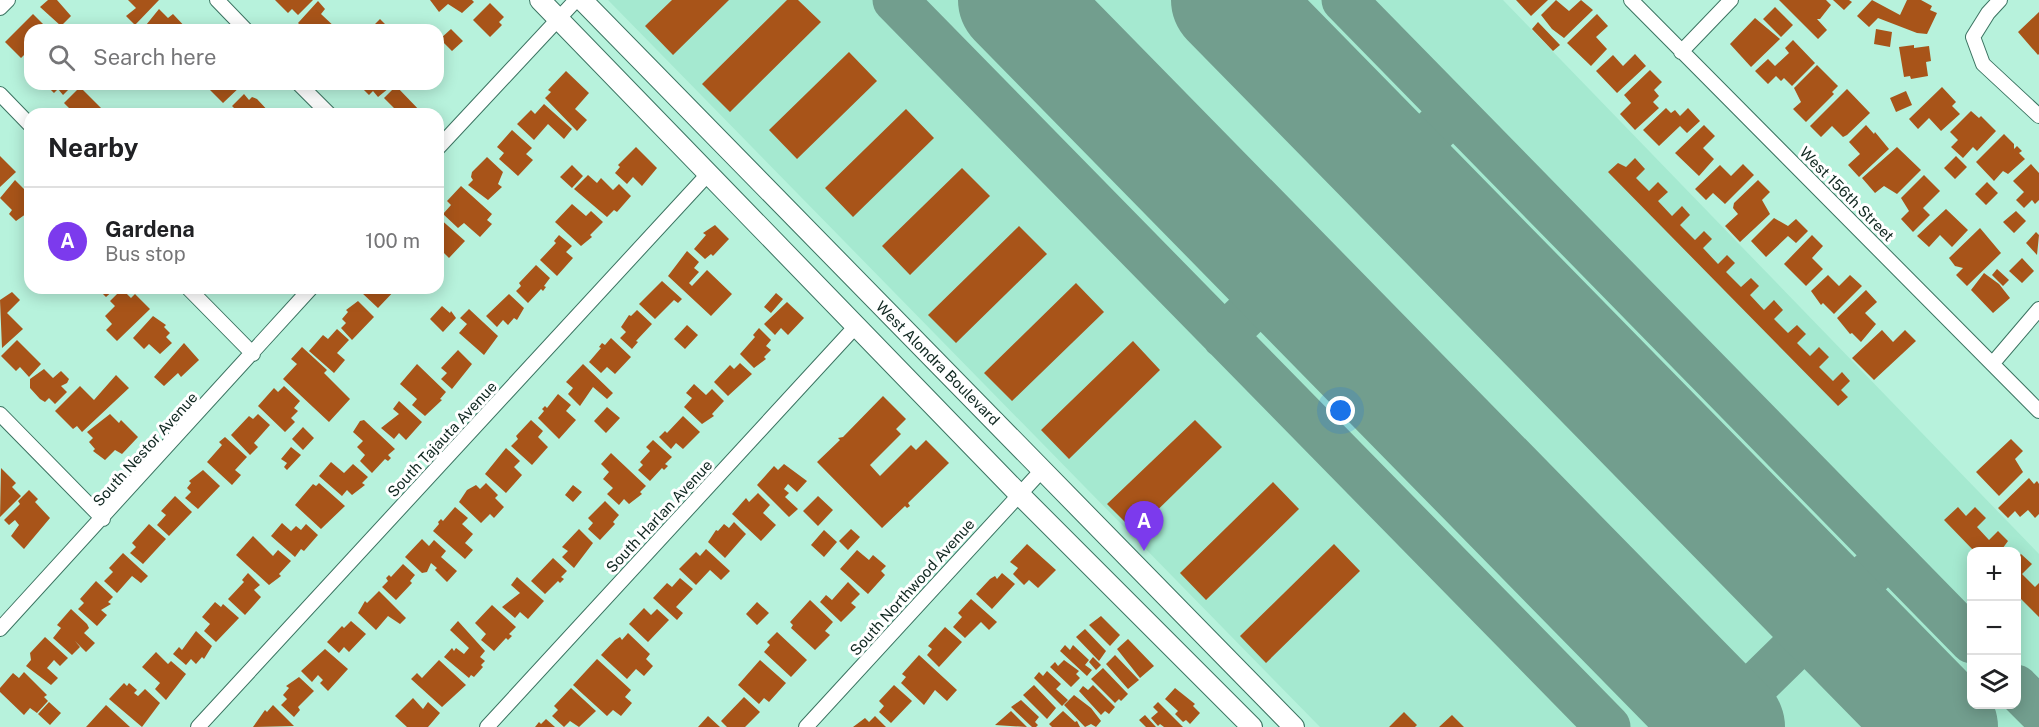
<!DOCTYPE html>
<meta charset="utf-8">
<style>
body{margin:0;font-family:"Public Sans",sans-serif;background:#f6f6f6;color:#202124}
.controls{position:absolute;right:18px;bottom:18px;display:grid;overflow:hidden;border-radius:12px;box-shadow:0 3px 15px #0003}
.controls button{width:54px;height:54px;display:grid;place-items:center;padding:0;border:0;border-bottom:2px solid #e0e0e0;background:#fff;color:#202124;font:30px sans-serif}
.you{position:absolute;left:1341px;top:411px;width:21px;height:21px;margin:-15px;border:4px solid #fff;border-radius:50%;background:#1a73e8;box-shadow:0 0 0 9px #1a73e833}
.badge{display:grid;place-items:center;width:39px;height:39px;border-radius:50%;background:#7c3aed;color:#fff;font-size:20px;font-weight:700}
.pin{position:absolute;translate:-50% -50px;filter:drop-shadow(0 2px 3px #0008)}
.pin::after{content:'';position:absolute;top:32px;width:21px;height:18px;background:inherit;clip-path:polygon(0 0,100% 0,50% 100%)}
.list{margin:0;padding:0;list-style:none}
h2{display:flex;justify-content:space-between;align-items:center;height:78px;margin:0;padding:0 24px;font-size:26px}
h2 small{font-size:20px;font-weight:400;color:#757577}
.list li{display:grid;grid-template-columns:39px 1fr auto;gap:18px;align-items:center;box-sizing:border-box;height:108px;padding:0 24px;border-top:2px solid #e0e0e0}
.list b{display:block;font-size:22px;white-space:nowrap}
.list p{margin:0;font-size:20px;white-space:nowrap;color:#757577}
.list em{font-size:20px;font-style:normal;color:#757577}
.icon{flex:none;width:33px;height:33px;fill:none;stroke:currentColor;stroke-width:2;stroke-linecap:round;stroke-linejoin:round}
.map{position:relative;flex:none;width:2039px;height:727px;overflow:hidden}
.search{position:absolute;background:#fff;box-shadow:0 3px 15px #0003;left:24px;top:24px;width:420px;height:66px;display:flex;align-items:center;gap:15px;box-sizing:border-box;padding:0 21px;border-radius:18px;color:#757577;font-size:22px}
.panel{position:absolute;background:#fff;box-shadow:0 3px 15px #0003;left:24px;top:108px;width:420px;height:186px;border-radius:18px}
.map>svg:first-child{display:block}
.built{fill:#a5e9d0;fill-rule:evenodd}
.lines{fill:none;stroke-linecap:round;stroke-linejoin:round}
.taxiway{stroke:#729e8e;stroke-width:45}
.runway{stroke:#729e8e;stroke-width:114}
.building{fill:#a85419}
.minor-casing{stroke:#3b7361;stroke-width:16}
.secondary-casing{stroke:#3b7361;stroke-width:22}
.minor{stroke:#fff;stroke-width:14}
.secondary{stroke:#fff;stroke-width:20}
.labels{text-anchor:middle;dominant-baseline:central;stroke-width:6;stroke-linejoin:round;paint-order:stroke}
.street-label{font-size:15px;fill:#102720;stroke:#fff}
</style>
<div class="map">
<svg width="2039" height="727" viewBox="0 0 2039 727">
<rect width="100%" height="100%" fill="#b7f2dc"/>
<!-- built -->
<path class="built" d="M608,0H1503L2039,554V727H1320ZM1972,552H2016V704H1972Z"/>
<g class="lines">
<!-- taxiway -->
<path class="taxiway" d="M895,0L1608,727
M1344,0L1972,641
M1394,170L1452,113
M1224,336L1286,276
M2016,687L2039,710
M1713,727L1888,556"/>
<!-- runway -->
<path class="runway" d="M1015,0L1728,727
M1228,0L1941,727"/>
</g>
<!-- building -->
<path class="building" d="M48,0H57L71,16L61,26L40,7Z
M128,0H159L135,25L126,16L136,8Z
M275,0H313L298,15L292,9L288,13Z
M430,0H472L474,2L462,13L448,4L439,12Z
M672,0H729L673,55L645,26Z
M787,0H798L821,22L730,112L702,84Z
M1516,0H1548L1531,16Z
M1556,0L1569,11L1581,0L1593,10L1564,38L1552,29L1541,15Z
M1779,0H1826L1831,5L1820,19H1817L1827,30L1818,39Z
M1833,0H1849L1852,2L1844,10Z
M1872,0L1900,15L1907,0H1921L1932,6L1930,10L1937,13L1927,34L1917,33L1878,18L1869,27L1857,16Z
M318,1L325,9L321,14L338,30H305L298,23Z
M490,3L504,17L499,22L502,25L490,37L473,20Z
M1775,7L1793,25L1781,37L1763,19Z
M159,9L168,18L173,14L188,30H142Z
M2039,12V54L2038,55L2018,32Z
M33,14L49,30H30V55L27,52L21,58L5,42Z
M1597,14L1608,26L1596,37L1607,49L1591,66L1567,43Z
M1755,18L1780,39L1751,67L1730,44Z
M380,19L391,30H369Z
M1538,22L1560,45L1553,51L1532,29Z
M451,29L463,41L452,51L440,39Z
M1876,29L1892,32L1890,47L1874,44Z
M1793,40L1815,63L1792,86L1784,78L1781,81L1776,76L1768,84L1755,71L1768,59L1775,66L1789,53L1785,48Z
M1914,45V48L1929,46L1931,61L1926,62L1928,76L1911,79L1910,76L1904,77L1899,47Z
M849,52L877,81L797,159L769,130Z
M1635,54L1646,66L1617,93L1596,71L1613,55L1623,66Z
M1817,65L1838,86L1832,92L1834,94L1806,122L1793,109L1801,102L1794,88Z
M1650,70L1662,82L1654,90L1659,96L1653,102L1659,108L1635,130L1620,114L1631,103L1624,95Z
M566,71L589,93L575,109L587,120L577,131L545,98L551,92L548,90Z
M45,84H74L63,95L58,89L54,93Z
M204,84H243L223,103Z
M358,84H394L378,97L373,91L369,95Z
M396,86L423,114H395L398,112L384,98Z
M80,87L104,111L101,114H75L64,103Z
M1942,87L1956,102L1952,106L1960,114L1941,131L1929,118L1918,129L1909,119Z
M1847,89L1870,113L1847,135L1843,137L1832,126L1821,137L1810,126Z
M1906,91L1912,105L1896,112L1890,98Z
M244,94L249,100L252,97L257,99L271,114H240L232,106Z
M544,104L572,129L564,139L548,124L534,140L517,124L531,110L535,114Z
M1666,108L1671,113L1675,110L1680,116L1688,108L1700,121L1687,133L1680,126L1659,146L1643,130Z
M906,109L934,138L853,217L825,188Z
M1971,111L1979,118L1981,116L1996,131L1977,151L1973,147L1963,158L1951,147L1958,140L1950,132Z
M1704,125L1715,136L1703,148L1714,159L1699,176L1675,153Z
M1866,125L1874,134L1875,132L1889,149L1859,177L1848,165L1860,154L1849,142Z
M512,130L532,148L526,154L533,160L518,176L499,159L504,153L497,147Z
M2004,134L2014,144V149L2017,146L2022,151L2019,153L2025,159L2008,174L2003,171L1994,181L1976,162Z
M636,147L657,168L642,186L633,177L627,184L615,173L620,167L618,165Z
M1897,147L1921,170L1897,194L1884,186L1875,193L1862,178Z
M0,156L16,172L0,187Z
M1956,156L1967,167L1955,179L1944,168Z
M487,157L503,172L498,184L502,187L488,200L468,185L473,180L471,177L472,172Z
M1635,158L1645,169L1636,178L1649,191L1658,182L1668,192L1658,201L1672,216L1682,206L1690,215L1680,225L1695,240L1704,231L1712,239L1703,248L1718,264L1727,255L1735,263L1726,272L1741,287L1751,278L1759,286L1750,295L1764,310L1774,300L1783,310L1774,319L1788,333L1797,325L1806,334L1797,343L1810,356L1819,347L1829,357L1819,367L1833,381L1842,372L1850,381L1841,390L1848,397L1838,406L1608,172L1618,163L1626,167Z
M1743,164L1754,175L1725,204L1713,193L1706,200L1695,189L1720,165L1731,176Z
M2031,164L2039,173V200L2035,204L2032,200L2024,208L2016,200L2024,192L2013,181Z
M572,165L583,176L572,188L560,177Z
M962,168L990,196L910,275L882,246Z
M588,175L597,183L601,178L613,190L619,184L631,196L617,212L614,210L607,217L574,189Z
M1924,175L1940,191L1923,208L1930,215L1913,232L1901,219L1909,211L1901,198Z
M15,180L24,189L28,185L30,187V211L16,221L9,214L12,210L0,198Z
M1758,180L1770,192L1762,200L1770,214L1740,242L1725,226L1738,214L1733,208L1734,203Z
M1987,182L1998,193L1986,205L1975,194Z
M461,186L492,214L487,220L492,224L480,237L464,223L458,228L443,214L451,205L447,201Z
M572,204L586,216L591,211L603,222L590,235L592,237L581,246L555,222Z
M1946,209L1968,230L1952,247L1940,235L1929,247L1917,236Z
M2016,211L2026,221L2014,233L2003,222Z
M438,217L465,241L449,258L438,247Z
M1774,218L1788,226L1796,219L1808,231L1796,243L1788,236L1766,257L1751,241Z
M715,225L729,239L713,256L711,254L705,259L694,249L706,235L703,233Z
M1019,226L1047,254L956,343L928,315Z
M1980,228L2001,253L1967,286L1956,275L1963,268L1955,266L1949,258Z
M2036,232L2039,235L2037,255L2026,243Z
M559,235L572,246L566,252L573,258L557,276L540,260L556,243L554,241Z
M1812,235L1823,246L1812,258L1823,269L1806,286L1784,264Z
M687,251L699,262L694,268L699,272L689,283L692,286L707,270L732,294L711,316L668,276Z
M2022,258L2034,271L2022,283L2009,271Z
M536,265L550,278L544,286L546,287L543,291L541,289L528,303L516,291L521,286L519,283Z
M1997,269L2009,280L2003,286L1992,275Z
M1984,273L1999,284L2010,298L1993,313L1971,290Z
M1828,275L1839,286L1850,275L1862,286L1834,314L1823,303L1821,305L1811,291Z
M662,281L682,299L678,303L674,300L655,319L639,304Z
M1076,283L1104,312L1012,401L984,373Z
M97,288H116L106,297Z
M366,288H397L378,308L362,293Z
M122,289L131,298L135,294L150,309L117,341L106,330L112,324L105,316L115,306L110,301Z
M1866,290L1877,302L1865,313L1876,324L1861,342L1852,333L1850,334L1837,318Z
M12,292L20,300L7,313L23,329L2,348L0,300Z
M776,293L783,299L771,313L764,307Z
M509,294L524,308L517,320L514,318L508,325L503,320L497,327L486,316Z
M358,301L374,317L352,340L341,328L346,323L342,319L348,312L346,310Z
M787,302L804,318L788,335L781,328L775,335L764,324Z
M442,306L450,313L451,311L456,318L443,332L430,319Z
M469,309L498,336L484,355L459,333L467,324L460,318Z
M637,310L652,324L636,341L638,342L632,349L620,338L626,332L621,327L629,315L631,316Z
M153,316L166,325L164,327L170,333L166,337L172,343L160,354L149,344L144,349L133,338Z
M687,325L698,335L685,349L674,339Z
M759,328L771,340L766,346L771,350L764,357L766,359L754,368L740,354L755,337L753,335Z
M337,329L349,340L337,353L345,360L334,373L309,351L323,335L328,339Z
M1882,330L1893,342L1905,330L1916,341L1874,380L1852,358Z
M611,338L631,357L615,374L607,367L601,373L589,362L601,348L599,347L602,343L605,345Z
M17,340L41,364L29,377L20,367L16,371L1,356Z
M1133,341L1160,370L1069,459L1041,430Z
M184,343L199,360L181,377L178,373L164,386L154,377Z
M302,347L327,370L324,373L350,399L329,422L283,379L297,364L291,359Z
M458,350L472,364L452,389L441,379L447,373L441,368Z
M740,363L752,374L728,396L714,382L730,365L734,369Z
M417,364L446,392L440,399L442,400L425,416L412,405L417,399L400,384Z
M583,364L613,393L607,399L593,387L580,406L568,394L573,388L566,382Z
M44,369L53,378L61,371L69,379L67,383L61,386L67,392L55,404L49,398L45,402L40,399L30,388V379Z
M116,375L129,388L82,432L77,426L73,429L55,411L80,386L94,400Z
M694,384L706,395L712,389L724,401L712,414L714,416L702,424L684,407L692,398L686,393Z
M284,386L300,401L294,408L298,411L291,418L295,422L285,432L258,406L274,388L278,392Z
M558,394L571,405L566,411L576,420L559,439L538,418L544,411L542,409L545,406L547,408Z
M883,396L906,419L896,429L901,434L870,465L880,476L911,445L916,450L926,440L949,463L908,503L910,506L907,508L905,506L882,528L817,462L840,440L838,438L843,437Z
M399,401L422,422L406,440L399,433L394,439L381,428L399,414L393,409Z
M607,407L620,418L606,433L594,421Z
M110,414L119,423L121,420L138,437L122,454L115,450L105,460L93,451L95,449L89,442L93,438L87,432Z
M258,414L270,425L254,443L258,447L250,455L231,435L249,416L253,419Z
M683,416L700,432L683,449L676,443L671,449L659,437L665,431L667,433Z
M364,420L395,449L388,455L391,458L388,461L385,459L372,473L360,461L365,455L357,447L363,441L353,432L360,421Z
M531,420L543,431L538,437L548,447L532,465L511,446L518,439L516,436Z
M1195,420L1222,447L1135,532L1107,504Z
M303,427L314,438L303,450L292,439Z
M225,437L247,457L235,470L241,475L232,485L207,462L222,445L219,442Z
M2011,439L2023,451L2015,459L2023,472L1999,496L1976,472Z
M653,440L672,457L665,464L668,466L664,470L662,468L650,481L638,470L643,465L640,462L650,451L646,447Z
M291,447L301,455L287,470L284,467L287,463L281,459Z
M506,448L520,461L514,467L522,475L506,493L485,474Z
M611,453L646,486L640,492L642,494L629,504L624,499L619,505L607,494L613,488L603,479L609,472L601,464Z
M331,462L344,473L353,464L368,477L362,483L365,485L352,495L347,490L342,496L319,476Z
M784,464L807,481L797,492L788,484L784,489L789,493L785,497L798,509L789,517L757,485L774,466L778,470Z
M1,468L16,483L12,487L21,496L0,517Z
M203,470L220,486L198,509L185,498L191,492L187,488L191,483L189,481Z
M2029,478L2034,484L2037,481L2039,484V514L2035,518L2028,510L2020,517L2015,511L2008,518L1998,508Z
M1273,482L1299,509L1206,600L1180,573Z
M319,483L345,506L321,529L295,505L313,484L316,486Z
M486,483L498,495L495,498L504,507L494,518L490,514L481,523L459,502L467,490L476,485L480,489Z
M573,485L582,492L573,502L565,495Z
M29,490L38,499L35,502L50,518L24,549L11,536L19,525L15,520L9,525L4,520L20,504L18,501Z
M758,493L770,505L763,513L776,525L761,541L732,514L746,498L749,502Z
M175,496L192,512L169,536L157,525L166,515L161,511Z
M818,496L833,510L818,526L803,511Z
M605,501L619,515L613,522L615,524L600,540L588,529L593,523L588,518Z
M455,507L468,518L462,524L473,534L465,543L473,550L465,559L433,531L439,524L438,522L441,519L443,521Z
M1958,507L1966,516L1975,507L1986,518L1977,527L1989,540L1998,531L2008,541L2000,552H1975L1944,520Z
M734,522L746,534L725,558L708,542L716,530L718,531L724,524L729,528Z
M282,523L291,531L296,526L301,530L306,524L318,535L304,551L301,549L295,557L271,536Z
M149,524L166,539L143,564L130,553L136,547L132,543Z
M579,529L593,543L574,568L562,557L568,551L562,547Z
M851,529L860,537L848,550L839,541Z
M824,530L837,542L824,557L811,545Z
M253,536L273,556L278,550L291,561L279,574L281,576L269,585L236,555Z
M422,539L429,546L434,540L446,551L441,557L457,571L447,582L435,570L437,568L431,563L427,572L422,573L405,557Z
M1027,544L1056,570L1038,588L1029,580L1024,585L1013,574L1018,568L1010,562Z
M1334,544L1360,571L1266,663L1240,636Z
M706,549L730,571L721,580L710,570L696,585L679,569L696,552L700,556Z
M857,550L869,560L873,555L886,566L881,571L885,575L868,594L840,569Z
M123,553L148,576L141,583L132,576L117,593L104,581L113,572L109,568Z
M2021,554L2032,564L2022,574L2035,587L2039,583V617L2016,594V559Z
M553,558L567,571L561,577L564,579L560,583L558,581L545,594L531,581Z
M403,564L415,575L410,581L412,583L396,600L382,587L388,581L386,578L389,575L391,577Z
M248,573L260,585L254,590L261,597L245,615L228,599L244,582L242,580Z
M1002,573L1015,584L992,609L976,594L990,579L995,576L997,579Z
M517,577L544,601L528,619L520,612L515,618L502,607L520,593L511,585Z
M680,578L693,589L676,607L683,613L677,620L653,598L667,583L672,587Z
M96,581L113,597L108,602L111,604L101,610L107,615L97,626L78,609L84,603L80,599Z
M848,582L860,594L851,603L856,607L841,622L820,602L826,595L832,600Z
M379,591L406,618L400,624L388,616L376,630L358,613L365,601L367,603Z
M971,599L997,622L989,630L981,622L965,638L953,627L962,617L958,613Z
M810,600L833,622L825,631L830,635L815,650L791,628L793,625L790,622Z
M215,602L221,607L223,604L239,618L216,642L204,631L210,624L202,617Z
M757,602L769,613L757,625L746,614Z
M492,605L516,627L509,634L512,636L508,640L506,638L494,651L481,640L486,634L475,623Z
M644,608L651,615L657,609L669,620L648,642L629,624Z
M71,609L87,624L89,628L84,633L95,643L86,652L75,641L80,647L72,655L53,638L61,628L57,625Z
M1101,616L1120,635L1110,646L1089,625Z
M351,621L366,634L349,652L344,647L339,653L327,642L342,626L344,628Z
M458,621L485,651L480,657L485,661L481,665L483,667L474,677L471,675L469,678L444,657L452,648L454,651L456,648L464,654L469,648L450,630Z
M945,627L962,642L939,667L927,655L932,649L928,646Z
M1085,629L1106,651L1099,661L1076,637Z
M196,631L212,646L204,659L202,657L196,664L191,659L186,665L173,654L179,647L182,650Z
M777,632L807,660L791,677L764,652L770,645L767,642Z
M628,633L650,654L646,659L653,666L644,676L636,669L627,679L601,655L615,640L620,637L622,640Z
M45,637L68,658L60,666L54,660L47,668L58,678L51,685L26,666L31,660L30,653Z
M1128,639L1154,666L1140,678L1117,649Z
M1065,645L1070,650L1073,645L1089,660L1085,665L1092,670L1087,676L1060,651Z
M325,649L348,669L328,691L320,683L323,680L318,675L312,682L301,671Z
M156,652L168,664L171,661L186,674L166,700L155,689L160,683L142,667Z
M919,655L957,690L947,701L935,690L924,705L901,683L906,677L902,674Z
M1115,655L1139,680L1128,689L1106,664Z
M1093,657L1101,665L1096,670L1089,662Z
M597,659L631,690L625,697L632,703L621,716L613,710L607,716L573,685Z
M439,660L466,685L442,707L411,679L417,673L422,678Z
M760,660L786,683L769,702L764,698L759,704L738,685Z
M1064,660L1079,671L1076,674L1080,678L1071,687L1050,667L1055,662L1058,666Z
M1103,668L1128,694L1121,701L1119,699L1115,703L1091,679Z
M1047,671L1061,684L1056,689L1068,700L1062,706L1034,678L1039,672L1043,676Z
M24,672L47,695L44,697L48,701L37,713L30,708L24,715L0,692V688L13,673L19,678Z
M299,677L314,691L298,707L300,710L294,717L281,705L287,699L283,695L289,688L286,686Z
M124,683L127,686L129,683L137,690L134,693L138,696L145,689L160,703L142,727L109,699Z
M894,685L912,701L891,723L879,712L884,706L879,701Z
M1034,685L1056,708L1047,719L1023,695Z
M1093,685L1115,707L1109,714L1105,711L1101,715L1079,691L1083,686L1088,690Z
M571,688L596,711L579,727L570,721L564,727L552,716L558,710L554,706Z
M1175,688L1195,704L1193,706L1200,713L1190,724L1186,720L1183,722L1175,714L1178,711L1165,699Z
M1074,695L1091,708L1101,721L1096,727L1091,724L1085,727L1064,705Z
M744,697L760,712L745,727H727L721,721Z
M413,698L423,709L428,702L440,713L428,727H407L395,716Z
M1021,700L1039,717L1035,722L1038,725L1036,727H1032L1011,707Z
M49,702L61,713L50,725L38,714Z
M1158,702L1183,727H1164L1160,724L1158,726L1151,718L1158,712L1153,707Z
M106,705L130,727H86Z
M273,705L294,726L253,727L265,710L267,712Z
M1011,711L1027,727L995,725Z
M1063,711L1075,722L1077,721L1080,727H1052L1049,724Z
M1404,712L1417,725L1415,727H1389Z
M1145,715L1156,727H1146L1139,720Z
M1452,715L1464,727H1439Z
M708,716L720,727H698Z
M875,716L886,727H853L865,718L869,722Z
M546,719L555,727H535L539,722L541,724Z"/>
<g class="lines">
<!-- minor casing -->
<g class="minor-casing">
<path id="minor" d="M217,0L246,30
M1631,0L2039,411
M2000,0L1988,13L1973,37L1983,64L2039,116
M0,8L8,0
M1681,52L1731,0
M299,84L329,114
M0,94L30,125
M438,148L576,0
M188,288L253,354
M1993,363L2039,309
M0,414L103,519
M0,629L311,288
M198,727L709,173
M487,727L856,326
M806,727L1043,469"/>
</g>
<!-- secondary casing -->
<g class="secondary-casing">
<path id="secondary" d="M540,0L1018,493L1252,727
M582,0L1294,727"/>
</g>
<!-- minor -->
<use href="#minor" class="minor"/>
<!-- secondary -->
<use href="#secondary" class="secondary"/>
</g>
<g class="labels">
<!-- street labels -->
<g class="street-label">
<text transform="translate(1847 194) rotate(45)">West 156th Street</text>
<text transform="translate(938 363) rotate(45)">West Alondra Boulevard</text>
<text transform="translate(442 439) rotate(-47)">South Tajauta Avenue</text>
<text transform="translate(145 449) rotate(-48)">South Nestor Avenue</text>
<text transform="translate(659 516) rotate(-47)">South Harlan Avenue</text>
<text transform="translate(912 587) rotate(-48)">South Northwood Avenue</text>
</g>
</g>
</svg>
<div class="controls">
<button>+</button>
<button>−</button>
<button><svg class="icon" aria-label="layers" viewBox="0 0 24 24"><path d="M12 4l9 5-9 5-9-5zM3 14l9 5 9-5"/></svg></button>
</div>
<div class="you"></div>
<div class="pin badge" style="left:1144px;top:551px">A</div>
<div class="search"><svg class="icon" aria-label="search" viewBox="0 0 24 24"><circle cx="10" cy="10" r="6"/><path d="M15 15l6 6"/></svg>Search here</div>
<section class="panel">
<h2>Nearby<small></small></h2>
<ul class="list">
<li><span class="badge">A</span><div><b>Gardena</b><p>Bus stop</p></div><em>100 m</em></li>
</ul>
</section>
</div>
